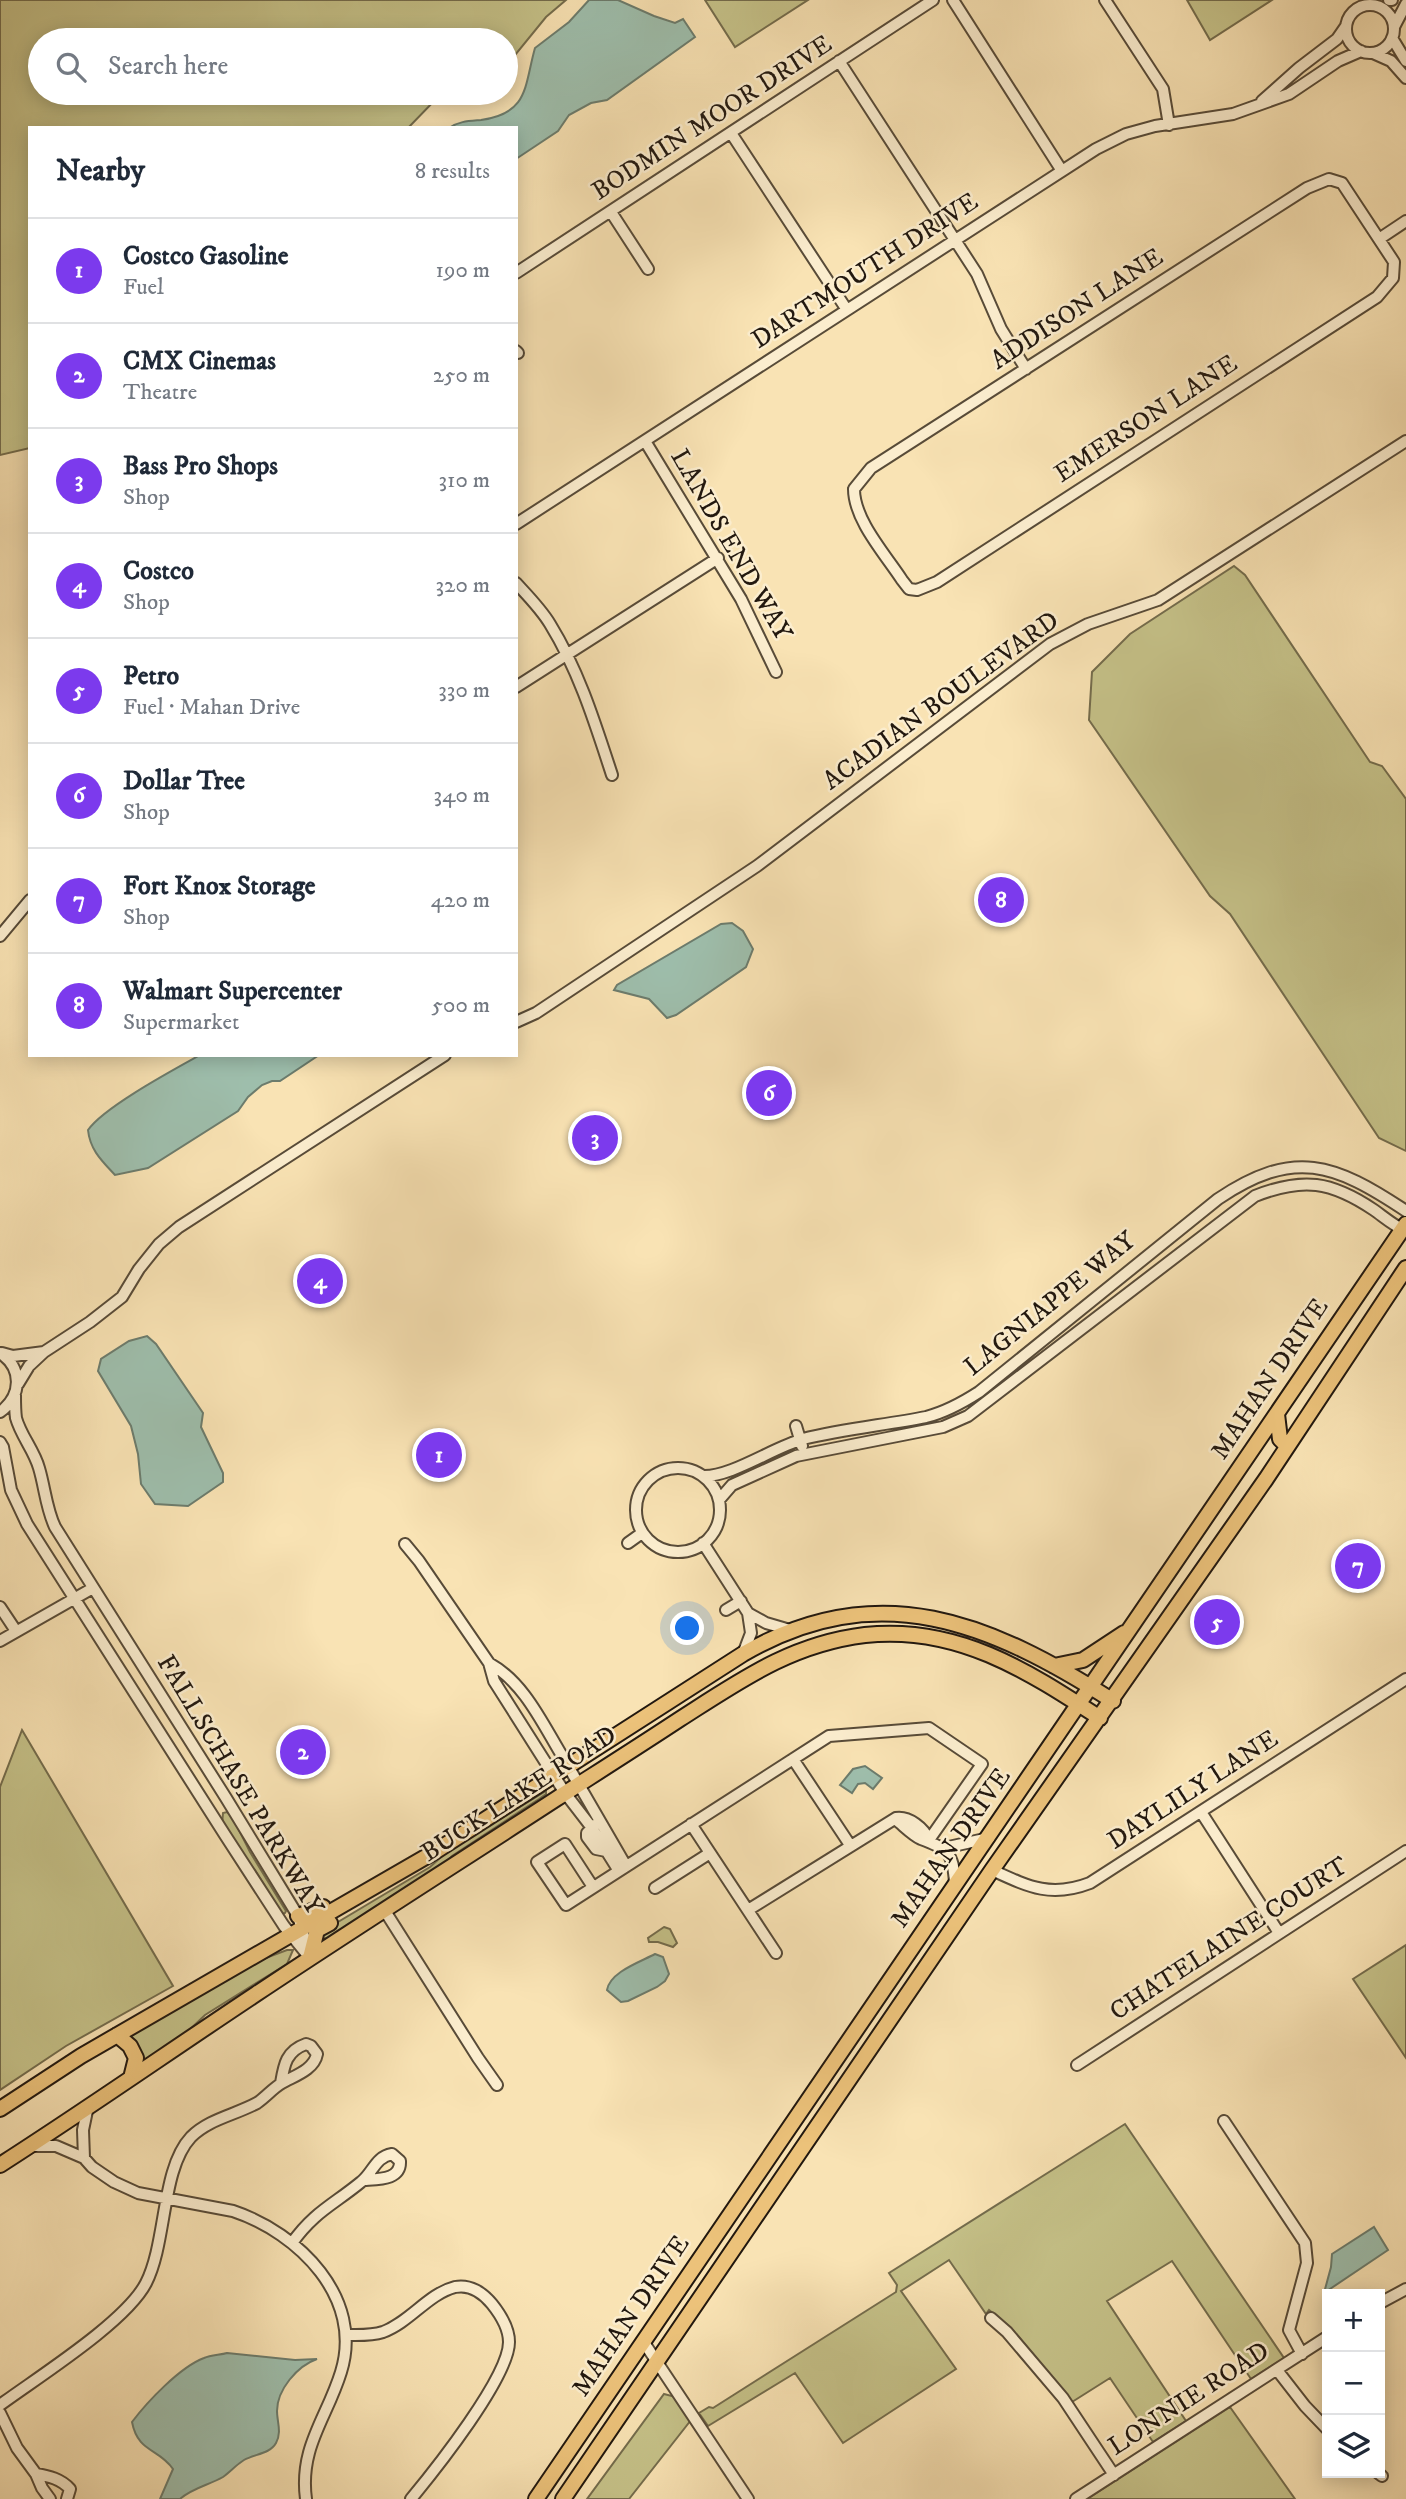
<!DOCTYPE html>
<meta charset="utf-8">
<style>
body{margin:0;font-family:"IM FELL DW Pica",serif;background:#f2f2f3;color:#1f2937}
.controls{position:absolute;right:21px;bottom:21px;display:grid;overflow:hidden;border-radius:0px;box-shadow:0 4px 18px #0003}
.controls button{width:63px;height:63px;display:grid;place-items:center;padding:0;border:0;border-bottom:2px solid #e0e1e3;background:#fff;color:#1f2937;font:35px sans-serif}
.you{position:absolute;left:688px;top:1629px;width:24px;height:24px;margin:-18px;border:5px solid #fff;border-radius:50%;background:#1a73e8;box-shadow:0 0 0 10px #1a73e833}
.badge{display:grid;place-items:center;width:46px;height:46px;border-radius:50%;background:#7c3aed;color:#fff;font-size:23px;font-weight:700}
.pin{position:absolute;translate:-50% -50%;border:4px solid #fff;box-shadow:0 2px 7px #0006}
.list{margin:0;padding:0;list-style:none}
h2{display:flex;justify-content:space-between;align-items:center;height:91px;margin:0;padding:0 28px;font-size:30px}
h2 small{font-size:23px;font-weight:400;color:#747a83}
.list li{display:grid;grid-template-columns:46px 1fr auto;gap:21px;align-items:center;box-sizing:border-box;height:105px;padding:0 28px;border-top:2px solid #e0e1e3}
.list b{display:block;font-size:26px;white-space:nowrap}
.list p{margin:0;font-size:23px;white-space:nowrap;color:#747a83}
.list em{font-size:23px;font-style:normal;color:#747a83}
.icon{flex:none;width:38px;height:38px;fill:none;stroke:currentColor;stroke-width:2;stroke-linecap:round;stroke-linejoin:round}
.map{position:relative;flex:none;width:1406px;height:2499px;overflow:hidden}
.search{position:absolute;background:#fff;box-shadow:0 4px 18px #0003;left:28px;top:28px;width:490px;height:77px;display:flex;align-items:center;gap:18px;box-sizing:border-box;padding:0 24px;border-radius:38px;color:#747a83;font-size:26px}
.panel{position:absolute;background:#fff;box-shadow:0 4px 18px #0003;left:28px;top:126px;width:490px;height:931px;border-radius:0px}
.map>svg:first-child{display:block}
.green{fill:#c5c188;stroke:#746c4c;stroke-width:2}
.water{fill:#9ebeac;stroke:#6c7c6d;stroke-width:2}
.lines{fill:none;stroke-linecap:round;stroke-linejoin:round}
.minor-casing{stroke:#584b38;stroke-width:14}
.major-casing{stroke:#22180f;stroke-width:18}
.minor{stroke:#fbedce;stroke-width:10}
.major{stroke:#ecc27a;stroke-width:14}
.labels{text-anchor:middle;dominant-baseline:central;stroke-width:5;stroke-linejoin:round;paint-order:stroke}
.street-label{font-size:26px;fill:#22180f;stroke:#fbedce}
</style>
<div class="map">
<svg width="1406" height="2499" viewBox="0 0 1406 2499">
<rect width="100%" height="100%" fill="#f9e3b4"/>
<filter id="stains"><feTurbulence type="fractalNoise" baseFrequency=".00286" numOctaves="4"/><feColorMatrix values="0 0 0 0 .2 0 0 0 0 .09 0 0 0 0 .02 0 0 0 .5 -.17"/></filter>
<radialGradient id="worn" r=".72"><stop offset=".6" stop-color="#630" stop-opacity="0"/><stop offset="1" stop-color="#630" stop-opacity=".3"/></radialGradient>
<!-- green -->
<path class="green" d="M0,0H566L546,17L506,66V40H40V93H489L487,97L437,98L408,128H30V448L0,455Z
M705,0H808L735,47Z
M1187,0H1272L1210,40Z
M1234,566L1245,575L1370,762L1382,766L1406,799V1151L1379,1138L1230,914L1210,896L1089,720L1092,672L1130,634Z
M22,1730L173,1986L66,2046L0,2090V1787Z
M546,1791V1794L539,1799L452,1856L436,1872L333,1937L322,1939L321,1936L328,1928L430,1867L449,1850Z
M227,1812L233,1818L250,1852L286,1911L285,1913L282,1914L256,1872L222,1826L223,1813Z
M664,1927L670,1929L677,1943L673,1947L658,1942H649L648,1938Z
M1406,1945V2058L1353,1979Z
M287,1950H293L287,1964L205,2015L184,2035L142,2064L128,2037L263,1959Z
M1125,2124L1284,2358L1251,2379L1172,2261L1107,2301L1186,2421L1153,2442L1110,2378L1072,2402L1011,2328L989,2310L986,2314L949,2260L901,2291L956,2369L843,2443L795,2373L708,2426L699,2413L709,2407L713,2408L896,2292L897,2285L889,2273Z
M664,2394L676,2397L691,2420L629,2499H587Z
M1230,2407L1295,2499H1087Z"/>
<!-- water -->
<path class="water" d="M589,0H618L654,16L675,23L683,19L695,37L607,100L591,103L569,115L558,131L516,159V128H449C459,121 469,121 481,120C529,113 524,87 535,48L569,22Z
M732,923L743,931L753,949L746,967L676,1015L667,1018L649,999L614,990L617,985L721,924Z
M200,1055H319L280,1081H272L262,1085L248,1097L238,1111L148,1168L115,1175C102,1161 90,1150 88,1130C104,1107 173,1070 200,1055Z
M147,1336L156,1344L203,1413L201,1427L223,1473V1482L188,1506L155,1504L141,1484L138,1454L131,1426L98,1371L101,1359L129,1341Z
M865,1766L882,1778L873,1789L865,1783L858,1784L852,1793L840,1785L853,1769Z
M655,1954L663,1957L669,1974L665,1981L657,1987L628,2001L621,2002L607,1990C610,1972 640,1962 655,1954Z
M1374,2227L1388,2250L1324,2293L1331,2267L1332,2254Z
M227,2353L295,2360L317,2359C297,2366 277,2390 277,2411C277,2422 282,2432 276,2443C270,2454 254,2454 244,2460C236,2465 230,2472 223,2477C209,2485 192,2488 180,2499H160L173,2469C159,2448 138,2453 132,2422C147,2402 180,2367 204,2358C211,2355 220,2355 227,2353Z"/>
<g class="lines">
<!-- minor casing -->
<g class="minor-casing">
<path id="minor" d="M953,0L1062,171
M1105,0L1163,89L1169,125
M1389,0H1392
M1346 29a24 24 0 1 1 48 0a24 24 0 1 1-48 0Z
M1394,27L1406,4
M1392,38L1406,61
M1373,53L1391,61L1406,78
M839,61L977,274L1001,329L1026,369
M1262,101L1299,68L1337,39L1346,26
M731,133L847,310
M611,212L648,269
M1379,239L1406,221
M516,273L933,0
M516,351L518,353
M645,441L741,599L776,672
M854,489L871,468L1307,188L1329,179L1342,183L1394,262L1393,278L1377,297L937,582L917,590
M854,489C854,520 885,554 902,580L909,589L917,590
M516,524L1096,149L1126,134L1155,126L1233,114L1289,94L1338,61L1361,51
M516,583C528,596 541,609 550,624C579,671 595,723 612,775
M516,687L718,558
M0,936L30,900
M516,1022L536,1013L757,866L1050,644L1088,624L1158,600L1406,441
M0,1353C23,1368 22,1396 0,1412
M2,1353L13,1356L44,1352
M18,1384L29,1366L44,1352L90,1322L122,1297L139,1269L159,1244L179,1227L445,1055
M15,1395C15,1402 15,1411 16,1418C21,1436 34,1450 39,1468C45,1488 46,1508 55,1527L226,1798L298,1916L310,1956
M796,1426L802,1446
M0,1442L3,1447L11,1490L27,1524L225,1835L284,1926L306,1953
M636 1510a42 42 0 1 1 84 0a42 42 0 1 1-84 0Z
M703,1476C731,1477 772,1448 803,1439C843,1429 885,1425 926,1417C946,1412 962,1403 979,1392L1218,1199C1294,1148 1334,1163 1406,1211
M719,1500L732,1485L796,1456L943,1427L968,1416L1255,1196C1303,1177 1331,1181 1374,1210C1384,1217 1394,1226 1406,1231
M628,1543L642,1533
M703,1543L748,1613L751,1633L743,1654
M405,1544L419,1561L489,1663L494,1681L565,1793L592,1828L619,1871
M0,1607L16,1631
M726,1610L741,1601
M748,1613L766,1623L790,1630
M0,1641L93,1588
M489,1663C525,1683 543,1725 564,1759C585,1795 605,1830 626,1866
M793,1759L850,1845
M1201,1812L1279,1933
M895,1819C903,1825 912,1835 921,1839C948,1849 953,1852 955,1883
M691,1824L776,1953
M595,1825L587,1833V1837L596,1849L606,1851
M944,1848L989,1838
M992,1870C1029,1887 1051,1898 1090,1883L1406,1679
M593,1887L565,1844L537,1862L566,1905L829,1736L929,1728L982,1764L929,1840
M655,1888L710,1853
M748,1910L896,1818C909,1816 924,1828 929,1840
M385,1911L478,2058L497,2085
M1077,2065L1406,1851
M1224,2121L1305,2243L1307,2263L1289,2330L1302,2354
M30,2146H56L84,2158L92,2167L114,2182L138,2193L233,2211C299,2233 364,2298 341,2372C327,2418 299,2447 306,2499
M84,2158L83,2130L88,2106
M292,2243C314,2212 333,2205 361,2182C373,2173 375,2157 392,2154L400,2161C401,2180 379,2179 364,2180
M1380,2303L1406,2289
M991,2318L1007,2332L1063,2398L1114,2475
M346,2335C358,2335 371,2336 383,2332C410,2322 428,2294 455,2287C470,2284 483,2293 492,2304C500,2314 509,2329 509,2342C509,2377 435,2470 411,2499
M643,2341L748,2499
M1277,2370L1305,2406L1327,2429
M0,2405C38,2377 126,2322 146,2283C167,2242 161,2169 191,2137C209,2119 235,2115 257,2103C266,2097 273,2088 282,2083C294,2076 314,2070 317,2054L311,2046L306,2044C286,2051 284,2065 281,2083
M0,2413L17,2448L36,2474L42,2488L50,2499
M1378,2473L1382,2476
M36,2474C49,2476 61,2479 70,2489L67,2499
M1076,2499L1327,2337"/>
</g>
<!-- major casing -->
<g class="major-casing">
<path id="major" d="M1277,1414L1280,1439L1287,1446
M1054,1666L1083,1660L1124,1633
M298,1916L323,1907
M310,1958L317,1930L330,1923
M117,2035L130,2046L136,2058L131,2078
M0,2109L81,2056L436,1851L743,1654C878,1575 991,1623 1113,1701
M0,2165C86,2110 170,2051 256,1994C355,1928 456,1864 556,1799C598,1772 639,1746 680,1719C741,1680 791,1644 865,1635C957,1625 1026,1670 1100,1718
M536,2499L1406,1224
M563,2499L992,1870L1266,1479L1406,1268"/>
</g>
<!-- minor -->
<use href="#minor" class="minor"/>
<!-- major -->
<use href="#major" class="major"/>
</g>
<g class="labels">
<!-- street labels -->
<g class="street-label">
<text transform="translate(712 118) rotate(-33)">BODMIN MOOR DRIVE</text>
<text transform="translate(865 271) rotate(-33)">DARTMOUTH DRIVE</text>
<text transform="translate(1077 309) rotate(-33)">ADDISON LANE</text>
<text transform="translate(1146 419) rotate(-33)">EMERSON LANE</text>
<text transform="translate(731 545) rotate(60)">LANDS END WAY</text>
<text transform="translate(941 701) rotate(-36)">ACADIAN BOULEVARD</text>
<text transform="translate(1050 1304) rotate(-39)">LAGNIAPPE WAY</text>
<text transform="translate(1270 1379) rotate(-56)">MAHAN DRIVE</text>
<text transform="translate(240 1785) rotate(59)">FALLSCHASE PARKWAY</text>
<text transform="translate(1193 1790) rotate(-33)">DAYLILY LANE</text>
<text transform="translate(519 1794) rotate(-33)">BUCK LAKE ROAD</text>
<text transform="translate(951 1848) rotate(-55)">MAHAN DRIVE</text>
<text transform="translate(1229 1939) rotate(-33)">CHATELAINE COURT</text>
<text transform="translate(631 2316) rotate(-56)">MAHAN DRIVE</text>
<text transform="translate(1189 2399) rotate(-33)">LONNIE ROAD</text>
</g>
</g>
<rect width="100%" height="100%" filter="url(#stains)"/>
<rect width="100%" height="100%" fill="url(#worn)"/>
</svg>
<div class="controls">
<button>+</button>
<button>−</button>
<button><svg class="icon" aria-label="layers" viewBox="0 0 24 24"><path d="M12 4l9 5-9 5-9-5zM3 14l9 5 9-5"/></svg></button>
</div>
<div class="you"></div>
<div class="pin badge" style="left:439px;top:1455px">1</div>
<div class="pin badge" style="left:303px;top:1752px">2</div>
<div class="pin badge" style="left:595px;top:1138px">3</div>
<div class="pin badge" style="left:320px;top:1281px">4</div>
<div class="pin badge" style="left:1217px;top:1622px">5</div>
<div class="pin badge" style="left:769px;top:1093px">6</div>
<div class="pin badge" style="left:1358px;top:1566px">7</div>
<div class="pin badge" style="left:1001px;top:900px">8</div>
<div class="search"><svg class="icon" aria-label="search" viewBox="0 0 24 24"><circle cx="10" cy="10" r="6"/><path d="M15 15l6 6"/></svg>Search here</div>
<section class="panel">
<h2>Nearby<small>8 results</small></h2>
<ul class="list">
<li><span class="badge">1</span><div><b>Costco Gasoline</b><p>Fuel</p></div><em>190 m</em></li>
<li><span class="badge">2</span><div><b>CMX Cinemas</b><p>Theatre</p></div><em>250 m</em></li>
<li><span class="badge">3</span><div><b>Bass Pro Shops</b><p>Shop</p></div><em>310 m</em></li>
<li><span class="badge">4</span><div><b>Costco</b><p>Shop</p></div><em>320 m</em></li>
<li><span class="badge">5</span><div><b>Petro</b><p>Fuel · Mahan Drive</p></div><em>330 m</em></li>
<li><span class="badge">6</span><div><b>Dollar Tree</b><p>Shop</p></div><em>340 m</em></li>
<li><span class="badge">7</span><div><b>Fort Knox Storage</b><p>Shop</p></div><em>420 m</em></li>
<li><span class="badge">8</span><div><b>Walmart Supercenter</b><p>Supermarket</p></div><em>500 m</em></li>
</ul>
</section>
</div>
